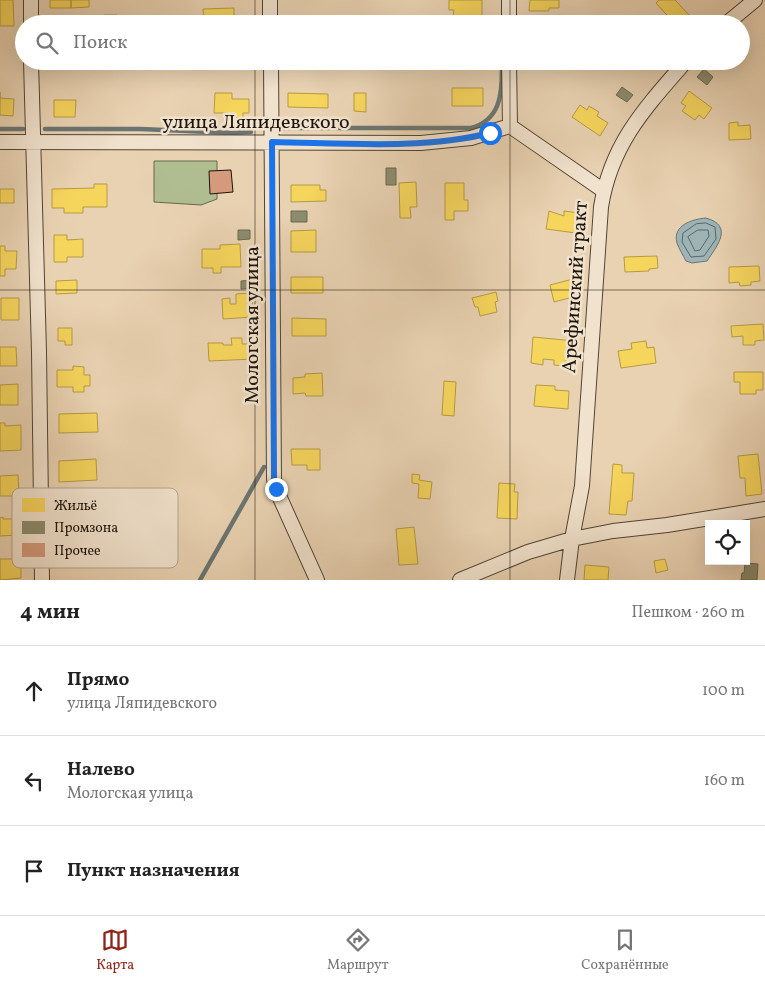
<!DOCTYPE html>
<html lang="ru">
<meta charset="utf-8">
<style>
body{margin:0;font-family:Vollkorn,serif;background:#f2f2f2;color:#222}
.controls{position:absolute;right:15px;bottom:15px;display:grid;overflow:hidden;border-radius:0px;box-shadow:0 5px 20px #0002}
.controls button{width:45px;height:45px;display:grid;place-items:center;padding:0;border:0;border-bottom:1px solid #e0e0e0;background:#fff;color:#222;font:25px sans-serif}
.stop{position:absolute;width:15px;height:15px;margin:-11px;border:4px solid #1a73e8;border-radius:50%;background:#fff}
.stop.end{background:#1a73e8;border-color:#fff;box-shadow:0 1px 5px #0008}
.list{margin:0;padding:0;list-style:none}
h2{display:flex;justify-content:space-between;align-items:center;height:65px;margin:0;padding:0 20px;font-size:21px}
h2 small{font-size:16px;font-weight:400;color:#767676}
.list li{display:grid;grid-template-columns:32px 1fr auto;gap:15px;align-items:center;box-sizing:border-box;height:90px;padding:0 20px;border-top:1px solid #e0e0e0}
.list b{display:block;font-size:19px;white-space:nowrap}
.list p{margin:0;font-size:16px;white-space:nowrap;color:#767676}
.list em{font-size:16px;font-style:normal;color:#767676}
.icon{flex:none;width:28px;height:28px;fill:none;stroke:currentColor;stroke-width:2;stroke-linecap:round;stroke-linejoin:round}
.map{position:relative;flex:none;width:765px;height:580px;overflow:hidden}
.search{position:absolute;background:#fff;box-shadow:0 5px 20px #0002;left:15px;right:15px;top:15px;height:55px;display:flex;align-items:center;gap:12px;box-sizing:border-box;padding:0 18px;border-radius:28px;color:#767676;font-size:19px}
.sheet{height:335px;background:#fff}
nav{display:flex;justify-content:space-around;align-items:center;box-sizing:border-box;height:70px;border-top:1px solid #e0e0e0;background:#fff;font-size:14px;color:#767676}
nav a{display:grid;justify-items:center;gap:2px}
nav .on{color:#8f2418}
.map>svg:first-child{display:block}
.green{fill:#b0bd90;stroke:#66694e}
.water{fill:#9db5b8;stroke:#6a7573}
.homes{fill:#f6d55c;stroke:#b59b44}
.industry{fill:#8c8c6e;stroke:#6b6851}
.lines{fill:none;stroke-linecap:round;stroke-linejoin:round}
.shore{stroke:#5d6562;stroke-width:1}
.stream{stroke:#6a7573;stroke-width:4.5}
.building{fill:#d49a7b;stroke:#1d150c}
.street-casing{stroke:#504436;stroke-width:16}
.path{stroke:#1d150c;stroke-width:2.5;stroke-dasharray:1 2.5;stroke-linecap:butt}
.street{stroke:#f1e2cd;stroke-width:14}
.route{stroke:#1a73e8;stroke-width:6}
.grid{fill:none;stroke:#1d150c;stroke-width:1;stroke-opacity:0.55}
.labels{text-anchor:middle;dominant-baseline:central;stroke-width:5;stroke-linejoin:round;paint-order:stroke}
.street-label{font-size:20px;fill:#1d150c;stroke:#f1e2cd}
.key{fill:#f1e2cd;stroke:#b1a493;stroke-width:1}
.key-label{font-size:14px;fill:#1d150c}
</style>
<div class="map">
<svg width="765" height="580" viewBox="0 0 765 580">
<rect width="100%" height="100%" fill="#e9d2b2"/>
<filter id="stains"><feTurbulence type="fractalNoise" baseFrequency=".004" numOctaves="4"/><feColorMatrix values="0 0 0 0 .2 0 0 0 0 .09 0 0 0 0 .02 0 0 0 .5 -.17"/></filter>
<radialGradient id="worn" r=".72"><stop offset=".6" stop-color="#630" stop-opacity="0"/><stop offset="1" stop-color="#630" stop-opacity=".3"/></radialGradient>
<!-- green -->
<path class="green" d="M154,161H217V199L201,205L154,202Z"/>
<!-- water -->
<path class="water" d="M706,218C734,226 717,246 707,261L692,263L686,261C683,255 679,249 677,243C672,225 693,219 706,218Z"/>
<!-- homes -->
<path class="homes" d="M0,0H13L14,26H0Z
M50,0H71V8H50Z
M71,0H89V7L71,8Z
M449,0H482V17H453L454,10H449Z
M530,0H559V8H549V11H529Z
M659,0H675L691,17L684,24H675L656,3Z
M234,8V24H204L203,9Z
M104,15H117L118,24H104Z
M150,61H170V67H151Z
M217,61H250V64L217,63Z
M452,88H483V106H452Z
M689,91L712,108L704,119L699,115L695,120L682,111L686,106L681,103Z
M0,92V98L14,99L13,116L0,115Z
M215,93H232V99H249V113H243V118L227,117V113H214Z
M288,93L328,94V108L288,107Z
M354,93H366V112L354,111Z
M54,100H76L75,117H54Z
M580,105L587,110L589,106L599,112L597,116L608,123L600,136L572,117Z
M738,122V126L750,125L751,139L729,140V123Z
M416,182L417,207H410L411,218H400L399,183Z
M445,183H464V200H468V211H454V220H445Z
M94,184H107V207H83V213H64V208H52V189L94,188Z
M291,185H320V190H326V201L291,202Z
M0,189H14V203H0Z
M549,211L564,216V211L579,213L576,233L546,229Z
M316,230V252H291V231Z
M54,235H67V240L83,239V257H67V262H54Z
M240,244L241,267H221V273H213V268H202V249H220V245Z
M0,246H5V251H17L16,269H5V276H0Z
M657,256L658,268L649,269V271L625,272L624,257Z
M759,266L760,281L751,282V285L740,286L739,282L729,283V267Z
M291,277H323V293H291Z
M573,279L577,296L554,302L550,285Z
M77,280V293L56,294V281Z
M496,292L498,301L495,302L497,312L480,316L478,307H475L472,298Z
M252,293L253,317L223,319L222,299L230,298V304H236V294Z
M1,298H19V320H1Z
M292,318L326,319V336H292Z
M763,324L764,340L755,341V345H743V336L732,337L731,326Z
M58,328H72V345H65V341H58Z
M533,337L575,341L573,362L565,361V366L554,365V360L543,359V365L531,363Z
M231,338H242V344H254V359L209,361L208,343H223V345H232Z
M646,341L647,348L654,347L656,363L621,368L618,351L632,349L631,343Z
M0,347H16L17,366H0Z
M73,366L84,367V375H90V386H84V392H73V387H57V370H73Z
M734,372H763V390H756V394H740V382H734Z
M322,373L323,396H306L305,393L293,394V378L305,377V374Z
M444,381L456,382L454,416L442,415Z
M18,384V405H0V385Z
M536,385L555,386V390L569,391L568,409L534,406Z
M97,413L98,432L59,433V414Z
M0,423H5V426L21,425V450L0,451Z
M291,449H320V470H307V465H292Z
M758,454L762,494L746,496L745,478H740L738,456Z
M96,459L97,480L59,482V461Z
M613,464L622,465V473H634L632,501H628L626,515L609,514Z
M412,474L420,475L419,480L432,482L430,499L418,498L419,484L412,483Z
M18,475L19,496H0V476Z
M499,483L515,484L514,492H518L517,519L497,518Z
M3,517V519H19V535L0,536V518Z
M414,527L418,564L399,565L396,529Z
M0,559H21V578L0,580Z
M665,559L668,570L656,573L654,561Z
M585,565L609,567L608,580H584Z"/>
<!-- industry -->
<path class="industry" d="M704,69L713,77L707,85L697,77Z
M622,87L633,95L627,102L616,95Z
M386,168H396V185H386Z
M291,211H307V222H291Z
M238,230H250V239L238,240Z
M251,280L252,288L241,289V281Z
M745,563L758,564L757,580H741L742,573H744Z"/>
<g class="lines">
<!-- shore -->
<path class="shore" d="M706,223L715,227L716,239L704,256L691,257L682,242L683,233L696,224Z
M698,230H708L709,236L700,250L695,251L688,237Z"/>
<!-- stream -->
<path class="stream" d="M281,128H471C500,120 502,95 502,69
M0,129H23
M45,129H141L231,133L251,132
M200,580L264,467"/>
</g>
<!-- building -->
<path class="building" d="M231,170L233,192L210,194L209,171Z"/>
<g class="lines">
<!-- street casing -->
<g class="street-casing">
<path id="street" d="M31,0V24
M270,0V24
M509,0V24
M726,24L755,0
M31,61L39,352L42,580
M271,61L274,479L276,489L317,580
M509,61L510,126L604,191
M0,142L421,143L471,138L510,126
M460,580L528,552L572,539L613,531L667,525L765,509
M567,580L572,539L582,486L601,207C611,144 645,108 686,61"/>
</g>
<!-- path -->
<path class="path" d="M341,119V130"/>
<!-- street -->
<use href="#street" class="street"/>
</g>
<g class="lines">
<!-- route -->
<path class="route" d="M276,489L274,478L272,142C342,143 423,150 490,133"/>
</g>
<!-- grid -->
<path class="grid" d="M255,0V24M510,0V24M255,61V580M510,61V580M0,290H765"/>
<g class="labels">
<!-- street labels -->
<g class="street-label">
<text x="256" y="123">улица Ляпидевского</text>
<text transform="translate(576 287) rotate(-86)">Арефинский тракт</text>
<text transform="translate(253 325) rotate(-90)">Мологская улица</text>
</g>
</g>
<!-- legend -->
<rect x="12" y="488" width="166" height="80" rx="8" class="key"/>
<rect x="22" y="498" width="23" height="14" fill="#f6d55c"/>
<rect x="22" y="521" width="23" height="13" fill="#8c8c6e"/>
<rect x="22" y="543" width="23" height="14" fill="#d49a7b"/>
<g class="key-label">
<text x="54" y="510">Жильё</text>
<text x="54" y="532">Промзона</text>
<text x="54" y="555">Прочее</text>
</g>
<rect width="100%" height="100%" filter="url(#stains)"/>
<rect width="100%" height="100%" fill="url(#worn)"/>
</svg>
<div class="controls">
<button><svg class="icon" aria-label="locate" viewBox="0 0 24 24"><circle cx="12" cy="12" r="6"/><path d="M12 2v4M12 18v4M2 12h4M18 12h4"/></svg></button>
</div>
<div class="stop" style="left:490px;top:133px"></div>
<div class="stop end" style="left:276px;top:489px"></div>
<div class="search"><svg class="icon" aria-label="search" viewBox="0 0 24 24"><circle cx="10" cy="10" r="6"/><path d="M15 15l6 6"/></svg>Поиск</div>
</div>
<section class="sheet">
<h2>4 мин<small>Пешком · 260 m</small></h2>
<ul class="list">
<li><svg class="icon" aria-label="ahead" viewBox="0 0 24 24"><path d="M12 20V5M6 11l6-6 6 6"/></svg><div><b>Прямо</b><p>улица Ляпидевского</p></div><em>100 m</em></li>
<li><svg class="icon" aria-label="left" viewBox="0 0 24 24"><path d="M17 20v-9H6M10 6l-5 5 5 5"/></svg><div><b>Налево</b><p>Мологская улица</p></div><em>160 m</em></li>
<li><svg class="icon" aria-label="arrive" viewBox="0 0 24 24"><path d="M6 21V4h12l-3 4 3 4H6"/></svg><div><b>Пункт назначения</b></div></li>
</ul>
</section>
<nav>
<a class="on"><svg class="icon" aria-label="map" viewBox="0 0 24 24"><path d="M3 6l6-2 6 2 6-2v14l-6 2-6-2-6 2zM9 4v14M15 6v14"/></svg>Карта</a>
<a><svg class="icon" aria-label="directions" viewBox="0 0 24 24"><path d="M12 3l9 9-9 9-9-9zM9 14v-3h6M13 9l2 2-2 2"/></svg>Маршрут</a>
<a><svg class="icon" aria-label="saved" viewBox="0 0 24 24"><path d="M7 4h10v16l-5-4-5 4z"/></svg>Сохранённые</a>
</nav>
